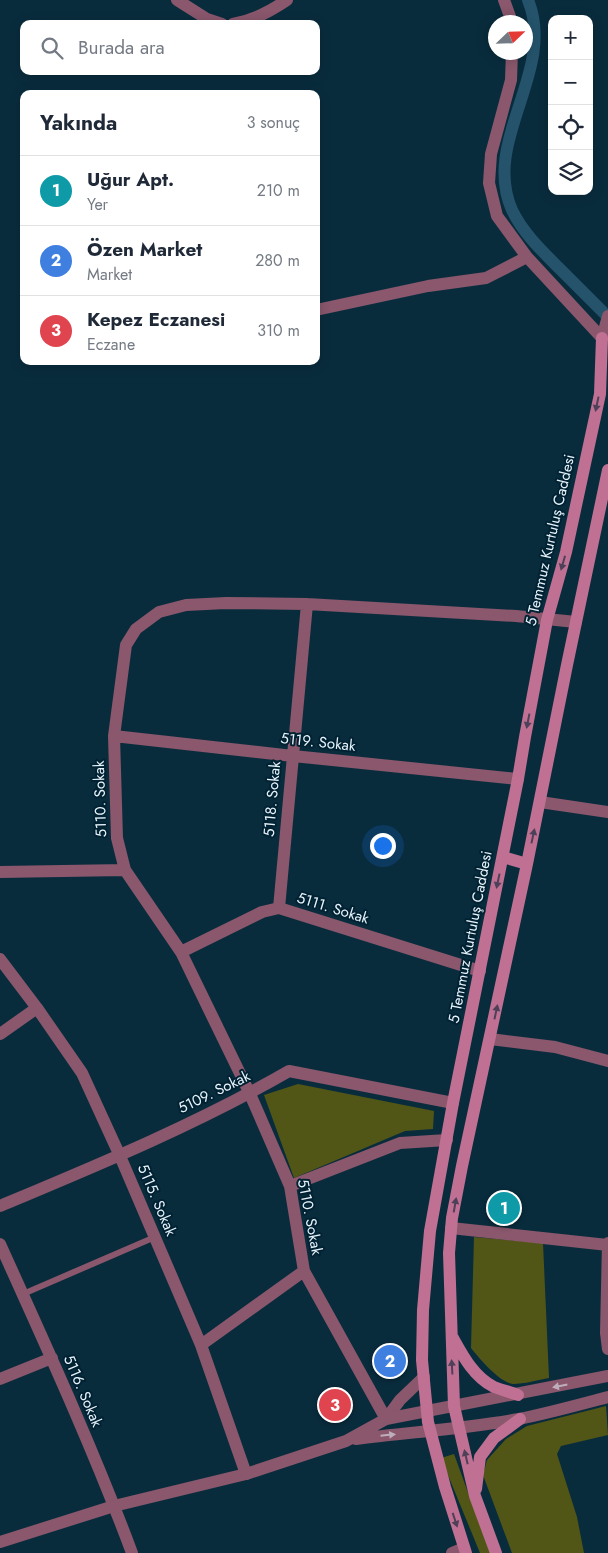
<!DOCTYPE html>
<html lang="tr">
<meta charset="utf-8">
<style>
body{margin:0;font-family:Jost,sans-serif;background:#f6f6f7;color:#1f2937}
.controls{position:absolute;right:15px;top:15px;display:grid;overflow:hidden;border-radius:10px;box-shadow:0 2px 12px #0003}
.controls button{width:45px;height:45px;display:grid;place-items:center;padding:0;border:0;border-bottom:1px solid #e0e1e3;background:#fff;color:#1f2937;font:25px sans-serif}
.compass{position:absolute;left:488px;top:15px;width:45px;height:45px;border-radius:50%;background:#fff;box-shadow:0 2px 12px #0003;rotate:67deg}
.you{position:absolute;left:382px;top:845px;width:18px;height:18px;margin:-12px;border:4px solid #fff;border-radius:50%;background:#1a73e8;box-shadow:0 0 0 8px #1a73e833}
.badge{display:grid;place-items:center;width:32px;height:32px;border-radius:50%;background:#0b8043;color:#fff;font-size:16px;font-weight:700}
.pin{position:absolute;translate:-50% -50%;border:2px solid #fff;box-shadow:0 1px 5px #0006}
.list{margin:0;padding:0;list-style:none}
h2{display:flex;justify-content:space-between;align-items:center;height:65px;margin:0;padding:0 20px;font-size:21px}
h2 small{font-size:16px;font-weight:400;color:#747a83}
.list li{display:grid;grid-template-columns:32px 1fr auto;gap:15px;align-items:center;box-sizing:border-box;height:70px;padding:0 20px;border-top:1px solid #e0e1e3}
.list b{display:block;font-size:19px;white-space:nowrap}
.list p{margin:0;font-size:16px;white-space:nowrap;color:#747a83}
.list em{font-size:16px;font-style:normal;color:#747a83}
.icon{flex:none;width:28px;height:28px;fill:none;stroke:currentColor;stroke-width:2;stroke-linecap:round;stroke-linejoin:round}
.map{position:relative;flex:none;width:608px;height:1553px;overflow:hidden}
.search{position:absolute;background:#fff;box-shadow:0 2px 12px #0003;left:20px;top:20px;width:300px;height:55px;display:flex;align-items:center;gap:12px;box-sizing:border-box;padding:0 18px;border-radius:10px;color:#747a83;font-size:19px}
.panel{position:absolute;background:#fff;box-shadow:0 2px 12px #0003;left:20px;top:90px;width:300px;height:275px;border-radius:10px}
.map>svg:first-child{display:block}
.green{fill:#515616}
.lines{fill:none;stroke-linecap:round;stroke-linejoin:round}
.canal{stroke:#24536b;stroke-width:12}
.service{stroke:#8a576c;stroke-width:6}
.minor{stroke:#8a576c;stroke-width:12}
.tertiary{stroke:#8a576c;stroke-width:12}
.secondary{stroke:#c07092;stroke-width:12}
.oneway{fill:#4d4159}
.oneway2{fill:#beadbb}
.labels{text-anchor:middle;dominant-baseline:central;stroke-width:4;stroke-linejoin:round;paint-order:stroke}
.street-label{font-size:15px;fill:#e8f4fc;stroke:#023}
</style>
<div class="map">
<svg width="608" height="1553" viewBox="0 0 608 1553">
<rect width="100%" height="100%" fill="#092c3d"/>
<!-- green -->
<path class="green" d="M298,1084L434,1111L433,1129L405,1131L294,1178L264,1095Z
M474,1237L543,1243L549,1378C538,1380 524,1384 513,1384C499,1382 479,1358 471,1348Z
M606,1406L608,1435L561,1446L557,1454L577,1517L584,1553H512L483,1475L487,1460L506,1439L527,1426Z
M454,1454L490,1553H480L441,1458Z"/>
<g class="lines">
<!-- canal -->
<path class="canal" d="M528,0C557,71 481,140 512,210C523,233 542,251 560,269C576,285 592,301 608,317"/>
<!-- service -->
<path class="service" d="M23,1294L155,1237"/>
<!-- minor -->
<path class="minor" d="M177,0L207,19L222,24
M504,0L512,22
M233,24C254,20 269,12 287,0
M512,52L511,80L491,154L489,183L497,216L527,257L602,338
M316,310L428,286L486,278L527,257
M602,338L608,316
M114,736L293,756L518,779
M540,802L608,812
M0,872L125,870
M279,908L307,604
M181,952L262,912L279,908L480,971
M0,959L37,1008L82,1073L120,1156L201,1345L246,1474
M0,1034L37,1008
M490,1039L555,1047L608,1061
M290,1186L400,1143L447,1140
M0,1206C98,1165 197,1124 289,1071L453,1103
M451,1228L608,1245
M608,1243L606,1333L608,1349
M0,1244C46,1346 93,1448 132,1553
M201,1345L304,1271
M424,1377L400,1400L386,1419L304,1271L290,1186L250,1094L181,952L125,870L117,838L114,736L126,645L136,629L159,612L186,605L226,603L307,604L516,616L576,622
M0,1379L52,1358
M452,1553L464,1548"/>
<!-- tertiary -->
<path class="tertiary" d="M356,1439C410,1432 465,1429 519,1419C549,1413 578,1405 608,1397
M0,1542L114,1506L246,1474L346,1441L386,1419L608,1376"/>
<!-- secondary -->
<path class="secondary" d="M503,857L527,864
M453,1338C463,1356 474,1377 494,1387C502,1390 510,1392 518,1395
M476,1489L480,1457L494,1438L520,1419
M466,1553L445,1487L428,1422L422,1360L423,1310L430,1231L453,1103L518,779L525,737L547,620L566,552L600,394L602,338
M496,1553L475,1496L454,1406L449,1253L452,1218L462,1166L527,864L567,665L608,470"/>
</g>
<!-- one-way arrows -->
<defs><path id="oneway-solid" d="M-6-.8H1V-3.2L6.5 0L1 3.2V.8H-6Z" transform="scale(1.25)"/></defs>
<g class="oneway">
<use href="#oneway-solid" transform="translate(597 404) rotate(102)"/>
<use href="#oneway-solid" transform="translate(563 563) rotate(106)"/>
<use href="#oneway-solid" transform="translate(528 721) rotate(101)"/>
<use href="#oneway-solid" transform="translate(533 836) rotate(-78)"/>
<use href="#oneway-solid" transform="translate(498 881) rotate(102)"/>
<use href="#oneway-solid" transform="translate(496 1012) rotate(-78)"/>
<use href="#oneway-solid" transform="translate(455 1205) rotate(-80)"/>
<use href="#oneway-solid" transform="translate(452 1367) rotate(-93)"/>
<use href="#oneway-solid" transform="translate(466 1457) rotate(-103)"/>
<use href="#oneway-solid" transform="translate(455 1520) rotate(72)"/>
</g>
<g class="oneway2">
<use href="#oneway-solid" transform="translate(560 1386) rotate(169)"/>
<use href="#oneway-solid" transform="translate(388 1435) rotate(-6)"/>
</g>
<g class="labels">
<!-- street labels -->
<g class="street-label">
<text transform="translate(550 540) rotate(-77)">5 Temmuz Kurtuluş Caddesi</text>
<text transform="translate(318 742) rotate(6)">5119. Sokak</text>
<text transform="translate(100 799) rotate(-92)">5110. Sokak</text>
<text transform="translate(272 799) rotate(-85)">5118. Sokak</text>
<text transform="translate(333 908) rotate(17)">5111. Sokak</text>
<text transform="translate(470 937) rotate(-79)">5 Temmuz Kurtuluş Caddesi</text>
<text transform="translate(214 1092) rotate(-26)">5109. Sokak</text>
<text transform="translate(157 1200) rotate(67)">5115. Sokak</text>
<text transform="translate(310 1217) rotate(79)">5110. Sokak</text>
<text transform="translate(83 1391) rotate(67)">5116. Sokak</text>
</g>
</g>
</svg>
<div class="controls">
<button>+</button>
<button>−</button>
<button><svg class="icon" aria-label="locate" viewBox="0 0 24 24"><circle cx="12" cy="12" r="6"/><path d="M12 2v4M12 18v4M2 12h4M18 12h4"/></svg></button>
<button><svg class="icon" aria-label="layers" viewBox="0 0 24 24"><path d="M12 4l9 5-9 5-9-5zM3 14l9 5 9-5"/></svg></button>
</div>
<svg class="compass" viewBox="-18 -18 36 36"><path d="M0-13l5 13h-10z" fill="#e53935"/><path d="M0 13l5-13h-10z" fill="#747a83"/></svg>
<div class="you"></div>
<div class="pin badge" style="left:504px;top:1208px;background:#0f9aa8">1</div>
<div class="pin badge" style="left:390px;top:1361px;background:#3f7fe0">2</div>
<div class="pin badge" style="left:335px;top:1405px;background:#e0444e">3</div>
<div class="search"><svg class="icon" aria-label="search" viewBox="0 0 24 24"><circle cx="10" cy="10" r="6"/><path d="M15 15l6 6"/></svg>Burada ara</div>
<section class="panel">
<h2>Yakında<small>3 sonuç</small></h2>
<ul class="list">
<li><span class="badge" style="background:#0f9aa8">1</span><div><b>Uğur Apt.</b><p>Yer</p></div><em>210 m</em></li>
<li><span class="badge" style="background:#3f7fe0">2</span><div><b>Özen Market</b><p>Market</p></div><em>280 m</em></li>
<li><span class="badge" style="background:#e0444e">3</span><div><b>Kepez Eczanesi</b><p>Eczane</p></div><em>310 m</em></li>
</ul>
</section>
</div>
